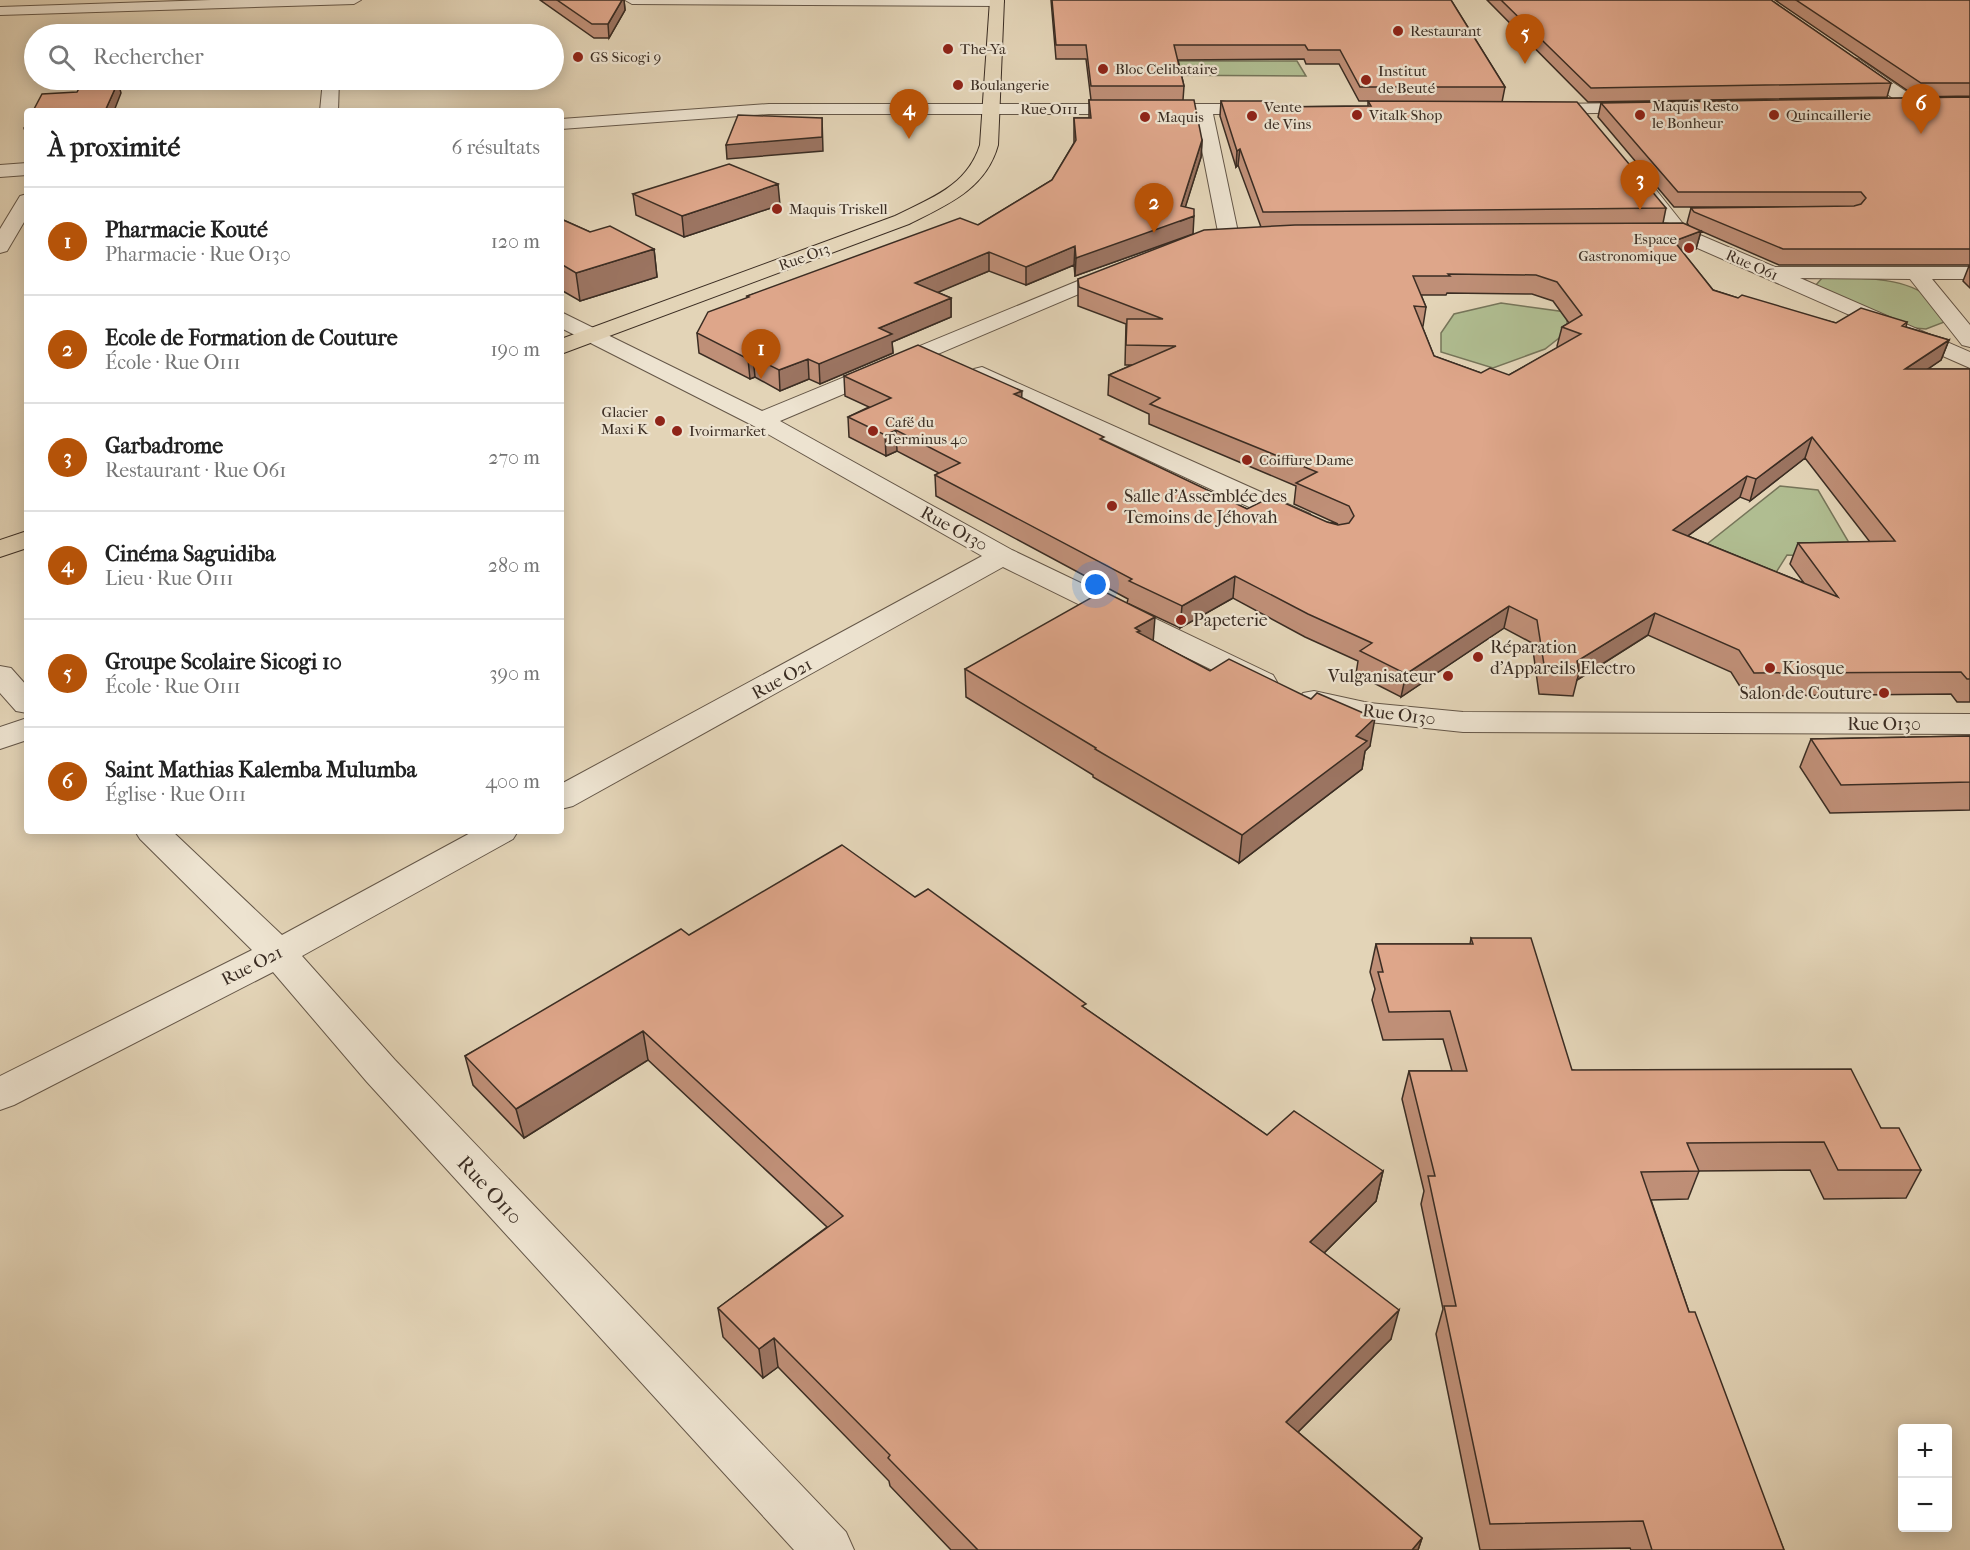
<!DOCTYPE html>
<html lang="fr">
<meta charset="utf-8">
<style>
body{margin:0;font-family:"IM FELL French Canon",serif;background:#f6f6f6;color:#222}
.controls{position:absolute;right:18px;bottom:18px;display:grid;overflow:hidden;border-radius:6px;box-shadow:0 3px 15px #0003}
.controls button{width:54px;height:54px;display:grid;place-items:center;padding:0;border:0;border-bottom:2px solid #e0e0e0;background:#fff;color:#222;font:30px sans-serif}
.you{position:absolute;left:1096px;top:585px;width:21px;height:21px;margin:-15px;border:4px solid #fff;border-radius:50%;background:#1a73e8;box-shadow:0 0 0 9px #1a73e833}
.badge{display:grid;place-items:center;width:39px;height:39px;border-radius:50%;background:#b45309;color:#fff;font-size:20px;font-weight:700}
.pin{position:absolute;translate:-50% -50px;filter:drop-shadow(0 2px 3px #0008)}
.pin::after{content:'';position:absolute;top:32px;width:21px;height:18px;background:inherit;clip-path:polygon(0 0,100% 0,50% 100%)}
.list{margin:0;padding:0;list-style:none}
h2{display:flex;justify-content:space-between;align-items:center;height:78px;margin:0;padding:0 24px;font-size:26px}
h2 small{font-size:20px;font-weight:400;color:#767676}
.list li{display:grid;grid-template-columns:39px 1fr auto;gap:18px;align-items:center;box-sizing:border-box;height:108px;padding:0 24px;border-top:2px solid #e0e0e0}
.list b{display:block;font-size:22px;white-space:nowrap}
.list p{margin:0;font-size:20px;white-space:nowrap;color:#767676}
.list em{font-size:20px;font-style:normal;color:#767676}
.icon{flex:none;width:33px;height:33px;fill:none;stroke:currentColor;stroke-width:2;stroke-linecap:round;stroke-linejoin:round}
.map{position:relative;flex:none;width:1970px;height:1550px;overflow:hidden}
.search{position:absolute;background:#fff;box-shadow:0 3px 15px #0003;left:24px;top:24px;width:540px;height:66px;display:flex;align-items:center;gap:15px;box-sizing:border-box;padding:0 21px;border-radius:33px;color:#767676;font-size:22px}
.panel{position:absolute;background:#fff;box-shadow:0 3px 15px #0003;left:24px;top:108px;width:540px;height:726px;border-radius:6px}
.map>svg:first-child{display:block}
.green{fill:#b0bd91;stroke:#76755a;stroke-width:1.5}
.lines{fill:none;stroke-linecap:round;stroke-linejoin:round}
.minor-casing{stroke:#655748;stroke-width:2}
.major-casing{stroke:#3b2d23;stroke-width:2}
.minor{fill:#ede3d0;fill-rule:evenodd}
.major{fill:#e3d4b7;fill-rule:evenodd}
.wall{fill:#bf8f77;stroke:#3b2d23;stroke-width:1.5;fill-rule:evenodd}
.shaded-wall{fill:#9b7461;stroke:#3b2d23;stroke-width:1.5}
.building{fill:#dea68a;stroke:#3b2d23;stroke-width:1.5;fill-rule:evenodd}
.poi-dot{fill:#8f2418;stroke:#ede3d0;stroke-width:2}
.labels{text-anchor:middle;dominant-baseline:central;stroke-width:4.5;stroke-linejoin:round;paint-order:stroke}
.far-poi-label{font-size:15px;fill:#3b2d23;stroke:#ede3d0;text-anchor:start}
.far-street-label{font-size:15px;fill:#3b2d23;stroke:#ede3d0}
.poi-label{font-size:18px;fill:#3b2d23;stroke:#ede3d0;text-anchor:start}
.street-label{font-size:18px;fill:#3b2d23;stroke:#ede3d0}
.near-street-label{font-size:21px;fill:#3b2d23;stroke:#ede3d0}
</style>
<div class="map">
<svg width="1970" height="1550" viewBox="0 0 1970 1550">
<rect width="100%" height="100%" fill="#e3d4b7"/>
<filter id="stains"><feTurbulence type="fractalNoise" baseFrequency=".00333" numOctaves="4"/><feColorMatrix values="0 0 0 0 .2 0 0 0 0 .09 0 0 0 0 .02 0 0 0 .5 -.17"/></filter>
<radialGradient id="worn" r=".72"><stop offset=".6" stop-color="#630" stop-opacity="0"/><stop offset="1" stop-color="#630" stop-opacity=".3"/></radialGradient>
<!-- green -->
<path class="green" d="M1123,61H1297L1306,76L1124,75Z
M1823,277C1853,278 1906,276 1929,298C1936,305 1941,313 1947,321L1926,329L1903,327L1815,286Z
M1501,303L1566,312L1568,331L1545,349L1493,368L1441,352V333L1454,314Z
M1780,486L1818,490L1858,558L1787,555L1767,587L1692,556Z"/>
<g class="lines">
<!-- minor casing -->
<g class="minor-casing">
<path id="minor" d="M211,0H361L354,4L0,15V7Z
M625,0H1003L1004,2L997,6L632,4Z
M1854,58L1860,60L1920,101L1923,105L1920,109H1908L1848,66L1846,63Z
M323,80H339L338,111H320Z
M1644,103L1650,104L1653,108L1650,112L1540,114L1534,113L1531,109L1534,105L1540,104Z
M769,104H1266L1272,105L1275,109L1272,113L1266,114H1213L1239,237L1236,241H1222L1219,237L1195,114H769L561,129V119Z
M27,163V175L0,177V165Z
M1638,174L1645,176L1684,225L1700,235L1775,267H1970V279H1932L1970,325V347L1962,345L1910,279L1800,278L1970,352V368L1686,243L1670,233L1629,180L1631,176Z
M27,194V217L7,251L0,253V229L20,196Z
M1119,264L1126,266L1130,270L1126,274L780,421L1012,550L1273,675L1277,682L1273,689L1262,691L1251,689L1003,567L573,806L561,809V784L982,556L752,425L561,328V312L762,411Z
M982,367L1310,514L1313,520L1310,526L1300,528L1290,526L974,379L970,374L974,369Z
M0,666L11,668L27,686V713L16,711L0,693Z
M1314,691L1369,703L1463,712L1970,714V734L1463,732L1369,722L1303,707L1298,700L1303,693Z
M27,718V740L0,749V727Z
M135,831H172L282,935L474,831H518L513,839L302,956L395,1060L846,1532L854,1550H794L367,1082L273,972L14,1105L0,1110V1076L252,950L140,839Z"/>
</g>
<!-- major casing -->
<g class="major-casing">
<path id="major" d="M990,0H1004L998,145C986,189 947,205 909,224L561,354V339L895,216C931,198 967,186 980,145Z
M27,531V548L0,557V540Z"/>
</g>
<!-- minor -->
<use href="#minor" class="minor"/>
<!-- major -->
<use href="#major" class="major"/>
</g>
<!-- wall -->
<path class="wall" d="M540,0H624L625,10L609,38H594Z
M1051,0H1451L1505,87L1502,102L1666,208L1663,223L1689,226L1687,223L1691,208L1812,207H1674L1598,117L1601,103L1970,97V265H1779L1701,231L1696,249L1684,254L1713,290L1738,298L1836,323L1907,322L1906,327L1949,340L1941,360L1928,369H1970V702H1957L1951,694L1746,696L1731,672L1648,635L1577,680L1573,696L1539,694L1532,643L1504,628L1401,697L1356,674L1358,661L1305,637L1233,598L1180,628L1127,603L1128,599L936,496L935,475L939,473L897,451L886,456L849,437L848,417L869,407L845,396L844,376L1022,398L1103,441L1247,509L1338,524L1294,504L1296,486L1149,424V414L1108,395L1109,375L1132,365H1125L1126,324L1078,306V279L1261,227L1238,165L1236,167L1220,116L1221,101L1273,107L1368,106V101H1359L1339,64H1306L1304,59L1178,60L1184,86L1183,100L1202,140L1201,157L1185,207L1193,234L1075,276L1074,265L1026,285L989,271L937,292L951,298V317L892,342L893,353L820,384L809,379L780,391L755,377L750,379L699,353L697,333L747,298V296L978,225L1052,180L1074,143V118H1089V100H1091L1086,59H1056ZM1447,293L1532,294L1553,301L1569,323L1562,327L1557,346L1559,347L1509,375L1481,373L1434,356L1422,326H1423L1426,307L1421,295H1446ZM1805,458L1870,542L1798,543L1790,564L1804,583L1688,536L1740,497L1750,501Z
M1487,0H1771L1891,83L1887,97L1588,102Z
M1775,0H1970V96L1917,97Z
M633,194L780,205L684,237L636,215Z
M561,219L590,232L654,249L657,277L580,301L561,290Z
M1970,265V288L1963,281L1969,266Z
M1153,641L1210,671L1370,746L1365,751L1362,769L1239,863L1093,777V775L966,697L965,669Z
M1970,736V810L1830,813L1800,767L1811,739Z
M915,897L1086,1009L1267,1135L1383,1171L1376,1201L1324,1253L1391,1339L1298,1432L1422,1538L1418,1550H951L890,1486L889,1481L778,1367L763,1378L723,1337L718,1308L827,1227L648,1060L524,1138L473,1085L465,1056L689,935Z
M1471,938L1572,1070L1881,1128L1921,1170L1906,1198L1824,1199L1810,1170L1699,1171L1688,1199L1651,1200L1689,1312L1784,1550H1631L1630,1548L1480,1550L1436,1334L1443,1309L1421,1204L1424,1191L1402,1099L1409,1071H1452L1443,1039L1383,1040L1372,1000L1375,989L1370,972L1376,944H1470Z"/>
<!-- shaded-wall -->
<path class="shaded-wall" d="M622,0H624L625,10L609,38L608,24Z
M118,82L121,93L114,111H105Z
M822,118L823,151L727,159L726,145Z
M27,127V137L24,128Z
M1202,140L1201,157L1181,221L1194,216L1193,234L1075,276L1076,258L1181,206Z
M1240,149L1238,165L1236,167L1237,151Z
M778,184L780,205L684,237L682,216Z
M1701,231L1696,249L1669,259L1674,241Z
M1075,246L1074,265L1026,285V267Z
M654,249L657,277L580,301L576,273Z
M989,252V271L915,302V283Z
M951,298V317L892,342L893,353L820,384L819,364L879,328Z
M1949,340L1941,360L1898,389L1905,369Z
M753,357L755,377L750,379L748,359Z
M808,359L809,379L780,391L779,370Z
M1022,391L1021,411L1014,394Z
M896,430L897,451L886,456L885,435Z
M1812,437L1805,458L1750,501L1756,479Z
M1747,476L1740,497L1666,552L1673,530Z
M1235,576L1233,598L1180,628L1182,606Z
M1509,606L1504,628L1401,697L1406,674Z
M1655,613L1648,635L1577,680L1579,673L1577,661Z
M1155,617L1153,643L1133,655L1135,628Z
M1375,718L1370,746L1365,751L1362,769L1239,863L1242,835Z
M643,1031L648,1060L524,1138L516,1109Z
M1383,1171L1376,1201L1305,1272L1310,1242Z
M1399,1310L1391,1339L1280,1450L1286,1422Z
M774,1338L778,1367L763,1378L759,1349Z
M1422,1538L1418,1550H1412Z"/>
<!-- building -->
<path class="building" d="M557,0H622L608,24H592Z
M1052,0H1451L1505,87H1360L1340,50H1308L1305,45H1174L1184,86H1091L1086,45H1056Z
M1501,0H1771L1891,83L1591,88Z
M1796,0H1970V83H1921Z
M118,82L105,111H33L42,94L77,92L81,85Z
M1970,97V249H1783L1694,212L1691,208L1854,206L1861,204L1866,198L1861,192H1678L1601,103Z
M1089,100H1194L1202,140L1181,206L1194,209V216L1076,258L1075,246L1026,267L989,252L915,283L951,298L879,328L892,334L819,364L808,359L779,370L753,357L748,359L697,333L708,312L749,297L747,296L960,218L978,225L1052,180L1076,140L1074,118H1091Z
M1221,101H1271L1273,107L1371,106L1368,101L1577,102L1666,208L1263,212L1240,149L1237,151Z
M738,115L822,118V137L726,145Z
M729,164L778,184L682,216L633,194Z
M561,219L590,232L610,226L654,249L576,273L561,264Z
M1683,223L1701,231L1674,241L1713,290L1738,298L1742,295L1836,323L1861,308L1907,322L1902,326L1949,340L1905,369H1970V679H1967L1961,672L1754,673L1739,650L1655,613L1577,661L1579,673L1545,671L1537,620L1509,606L1406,674L1360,651L1372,643L1308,614L1235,576L1182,606L1129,581L1132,579L935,475L960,463L896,430L885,435L848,417L891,398L844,376L918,345L1022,391L1014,394L1104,437L1100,439L1247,509L1271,497L1327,522L1338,525L1349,523L1354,516L1349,506L1296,483L1317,472L1150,404L1160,398L1109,375L1176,346L1126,345L1127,319H1163L1079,287L1078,279L1204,230L1295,225ZM1448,274L1536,275L1557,282L1582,315L1562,327L1581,334L1509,375L1490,368L1481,373L1434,356L1414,306L1426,307L1413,276H1450ZM1812,437L1895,541L1798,543L1838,597L1673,530L1747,476L1756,479Z
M1103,591L1155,617L1135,628L1140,631L1137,632L1210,671L1229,659L1311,699L1317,693L1375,718L1356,736L1367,741L1242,835L1095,749L1096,748L965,669Z
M1970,736V782L1841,785L1811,739Z
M842,845L915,897L928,889L1086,1004L1082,1006L1267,1135L1294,1111L1383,1171L1310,1242L1399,1310L1286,1422L1422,1538L1412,1550H978L888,1458L890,1455L774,1338L759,1349L718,1308L843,1216L643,1031L516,1109L465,1056L681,929L689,935Z
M1471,938H1531L1572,1070L1851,1069L1881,1128H1899L1921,1170H1838L1824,1142L1687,1143L1699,1171L1641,1172L1689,1312H1695L1784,1550H1652L1643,1521L1490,1524L1444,1306H1456L1428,1176H1435L1409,1071H1467L1450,1011L1389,1012L1378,972H1383L1376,944H1473Z"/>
<!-- markers -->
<g class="poi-dot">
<circle cx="1398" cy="31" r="6"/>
<circle cx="948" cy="49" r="6"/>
<circle cx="578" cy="57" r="6"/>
<circle cx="1103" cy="69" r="6"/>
<circle cx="1366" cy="80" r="6"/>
<circle cx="958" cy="85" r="6"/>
<circle cx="1357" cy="115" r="6"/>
<circle cx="1640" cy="115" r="6"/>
<circle cx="1774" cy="115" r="6"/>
<circle cx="1252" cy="116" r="6"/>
<circle cx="1145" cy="117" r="6"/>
<circle cx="777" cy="209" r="6"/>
<circle cx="1689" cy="248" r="6"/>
<circle cx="660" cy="421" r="6"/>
<circle cx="677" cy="431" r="6"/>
<circle cx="873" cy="431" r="6"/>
<circle cx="1247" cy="460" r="6"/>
<circle cx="1112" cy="506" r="6"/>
<circle cx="1181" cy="620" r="6"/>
<circle cx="1478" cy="657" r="6"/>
<circle cx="1770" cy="668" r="6"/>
<circle cx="1448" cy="676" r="6"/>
<circle cx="1884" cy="693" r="6"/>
</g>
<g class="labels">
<!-- far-poi labels -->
<g class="far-poi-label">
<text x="1410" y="31">Restaurant</text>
<text x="960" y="49">The-Ya</text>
<text x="590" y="57">GS Sicogi 9</text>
<text x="1115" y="69">Bloc Celibataire</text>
<text x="1378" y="71">Institut<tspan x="1378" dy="17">de Beuté</tspan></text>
<text x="970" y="85">Boulangerie</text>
<text x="1652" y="106">Maquis Resto<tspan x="1652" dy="17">le Bonheur</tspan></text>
<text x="1264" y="107">Vente<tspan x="1264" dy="17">de Vins</tspan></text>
<text x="1369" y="115">Vitalk Shop</text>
<text x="1786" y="115">Quincaillerie</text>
<text x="1157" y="117">Maquis</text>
<text x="789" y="209">Maquis Triskell</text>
<text x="1677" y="239" text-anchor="end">Espace<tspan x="1677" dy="17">Gastronomique</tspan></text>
<text x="648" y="412" text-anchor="end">Glacier<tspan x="648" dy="17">Maxi K</tspan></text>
<text x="885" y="422">Café du<tspan x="885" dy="17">Terminus 40</tspan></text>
<text x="689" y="431">Ivoirmarket</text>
<text x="1259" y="460">Coiffure Dame</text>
</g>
<!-- far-street labels -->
<g class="far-street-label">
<text x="1049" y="109">Rue O111</text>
<text transform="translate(804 257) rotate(-20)">Rue O13</text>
<text transform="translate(1752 265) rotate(24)">Rue O61</text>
</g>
<!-- poi labels -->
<g class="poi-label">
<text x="1124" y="496">Salle d'Assemblée des<tspan x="1124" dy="21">Temoins de Jéhovah</tspan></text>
<text x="1193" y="620">Papeterie</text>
<text x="1490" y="647">Réparation<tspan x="1490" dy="21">d'Appareils Electro</tspan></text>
<text x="1782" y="668">Kiosque</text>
<text x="1436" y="676" text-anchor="end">Vulganisateur</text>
<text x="1872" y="693" text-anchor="end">Salon de Couture</text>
</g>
<!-- street labels -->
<g class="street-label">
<text transform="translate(954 529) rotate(29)">Rue O130</text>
<text transform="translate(782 679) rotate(-29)">Rue O21</text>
<text transform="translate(1399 715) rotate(7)">Rue O130</text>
<text x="1884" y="724">Rue O130</text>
<text transform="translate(252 966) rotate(-27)">Rue O21</text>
</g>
<!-- near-street labels -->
<g class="near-street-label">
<text transform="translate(490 1190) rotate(47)">Rue O110</text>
</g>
</g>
<rect width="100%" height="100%" filter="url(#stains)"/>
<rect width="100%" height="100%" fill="url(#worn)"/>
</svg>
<div class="controls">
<button>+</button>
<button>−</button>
</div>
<div class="you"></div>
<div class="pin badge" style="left:761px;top:379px">1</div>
<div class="pin badge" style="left:1154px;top:233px">2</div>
<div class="pin badge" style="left:1640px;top:210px">3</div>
<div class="pin badge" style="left:909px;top:139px">4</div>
<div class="pin badge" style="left:1525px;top:64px">5</div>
<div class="pin badge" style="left:1921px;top:134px">6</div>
<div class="search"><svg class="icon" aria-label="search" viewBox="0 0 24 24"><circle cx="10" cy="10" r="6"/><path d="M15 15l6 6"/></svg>Rechercher</div>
<section class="panel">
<h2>À proximité<small>6 résultats</small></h2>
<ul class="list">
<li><span class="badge">1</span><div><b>Pharmacie Kouté</b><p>Pharmacie · Rue O130</p></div><em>120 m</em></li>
<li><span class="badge">2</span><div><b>Ecole de Formation de Couture</b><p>École · Rue O111</p></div><em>190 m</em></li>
<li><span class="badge">3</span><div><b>Garbadrome</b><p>Restaurant · Rue O61</p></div><em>270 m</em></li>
<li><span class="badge">4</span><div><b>Cinéma Saguidiba</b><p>Lieu · Rue O111</p></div><em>280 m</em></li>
<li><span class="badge">5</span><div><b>Groupe Scolaire Sicogi 10</b><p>École · Rue O111</p></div><em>390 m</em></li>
<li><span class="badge">6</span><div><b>Saint Mathias Kalemba Mulumba</b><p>Église · Rue O111</p></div><em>400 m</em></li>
</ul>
</section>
</div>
